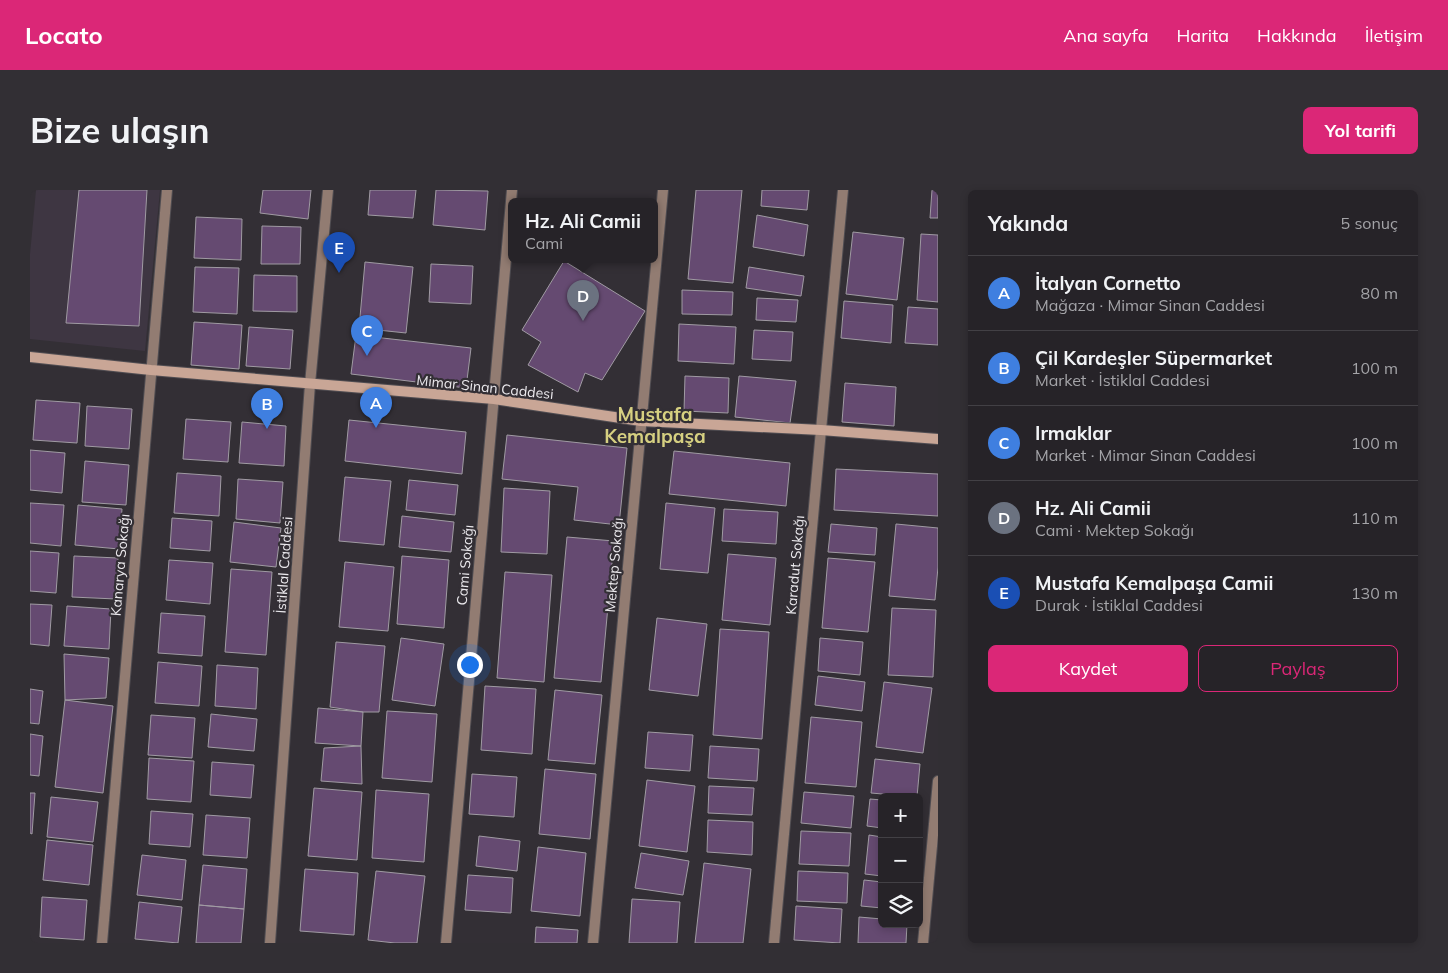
<!DOCTYPE html>
<html lang="tr">
<meta charset="utf-8">
<style>
body{margin:0;font-family:Mulish,sans-serif;background:#322f34;color:#f1f3f6}
.controls{position:absolute;right:15px;bottom:15px;display:grid;overflow:hidden;border-radius:8px;box-shadow:0 2px 8px #0003}
.controls button{width:45px;height:45px;display:grid;place-items:center;padding:0;border:0;border-bottom:1px solid #424045;background:#262328;color:#f1f3f6;font:25px sans-serif}
.you{position:absolute;left:439px;top:474px;width:18px;height:18px;margin:-12px;border:4px solid #fff;border-radius:50%;background:#1a73e8;box-shadow:0 0 0 8px #1a73e833}
.badge{display:grid;place-items:center;width:32px;height:32px;border-radius:50%;background:#db2777;color:#fff;font-size:16px;font-weight:700}
.pin{position:absolute;translate:-50% -41px;filter:drop-shadow(0 1px 2px #0008)}
.pin::after{content:'';position:absolute;top:26px;width:18px;height:15px;background:inherit;clip-path:polygon(0 0,100% 0,50% 100%)}
.popup{position:absolute;left:478px;top:8px;width:150px;height:65px;box-sizing:border-box;display:grid;place-content:center;border-radius:8px;background:#262328;filter:drop-shadow(0 1px 4px #0005);font-size:16px;white-space:nowrap;color:#a4a4a8}
.popup b{font-size:19px;color:#f1f3f6}
.popup::after{content:'';position:absolute;left:50%;top:100%;margin-left:-10px;border:10px solid transparent;border-top-color:#262328}
.list{margin:0;padding:0;list-style:none}
h2{display:flex;justify-content:space-between;align-items:center;height:65px;margin:0;padding:0 20px;font-size:21px}
h2 small{font-size:16px;font-weight:400;color:#a4a4a8}
.list li{display:grid;grid-template-columns:32px 1fr auto;gap:15px;align-items:center;box-sizing:border-box;height:75px;padding:0 20px;border-top:1px solid #424045}
.list b{display:block;font-size:19px;white-space:nowrap}
.list p{margin:0;font-size:16px;white-space:nowrap;color:#a4a4a8}
.list em{font-size:16px;font-style:normal;color:#a4a4a8}
.actions{display:flex;gap:10px;padding:15px 20px}
.actions a{flex:1;padding:11px 0;border:1px solid #db2777;border-radius:8px;text-align:center;font-size:18px;color:#db2777}
.actions .main{background:#db2777;color:#fff}
.icon{flex:none;width:28px;height:28px;fill:none;stroke:currentColor;stroke-width:2;stroke-linecap:round;stroke-linejoin:round}
.map{position:relative;flex:none;width:908px;height:753px;overflow:hidden;border-radius:8px}
header{display:flex;align-items:center;gap:30px;box-sizing:border-box;height:70px;padding:0 25px;background:#db2777;color:#fff}
header strong{font-size:24px}
nav{display:flex;gap:28px;margin-inline-start:auto;font-size:18px}
.intro{display:flex;align-items:center;justify-content:space-between;box-sizing:border-box;height:120px;padding:0 30px}
h1{margin:0;font-size:35px}
.button{padding:12px 22px;border-radius:8px;background:#db2777;color:#fff;font-size:18px;font-weight:700}
main{display:flex;gap:30px;padding:0 30px}
aside{flex:1;background:#262328;border-radius:8px;box-shadow:0 2px 8px #0003}
.map>svg:first-child{display:block}
.built{fill:#3e3642}
.building{fill:#654a71;stroke:#a09ba3}
.lines{fill:none;stroke-linecap:round;stroke-linejoin:round}
.minor-casing{stroke:#504d52;stroke-width:12}
.tertiary-casing{stroke:#504d52;stroke-width:12}
.secondary-casing{stroke:#504d52;stroke-width:12}
.minor{stroke:#927c72;stroke-width:10}
.tertiary{stroke:#927c72;stroke-width:10}
.secondary{stroke:#c9a696;stroke-width:10}
.labels{text-anchor:middle;dominant-baseline:central;stroke-width:4.5;stroke-linejoin:round;paint-order:stroke}
.street-label{font-size:14px;fill:#ebe9ed;stroke:#332f35}
.district-label{font-size:19px;font-weight:bold;fill:#d6d081;stroke:#332f35}
</style>
<header>
<strong>Locato</strong>
<nav><a>Ana sayfa</a><a>Harita</a><a>Hakkında</a><a>İletişim</a></nav>
</header>
<div class="intro"><h1>Bize ulaşın</h1><a class="button">Yol tarifi</a></div>
<main>
<div class="map">
<svg width="908" height="753" viewBox="0 0 908 753">
<rect width="100%" height="100%" fill="#332f35"/>
<!-- built -->
<path class="built" d="M6,0H130L115,161L0,149V64Z"/>
<!-- building -->
<path class="building" d="M49,0H117L109,136L36,133Z
M233,0H281L278,29L230,23Z
M340,0H386L383,28L338,25Z
M406,0L458,1L455,40L403,35Z
M666,0H712L703,93L658,89Z
M732,0H779L777,20L731,16Z
M902,0H908V28H900Z
M503,9L544,12H503Z
M727,25L778,35L774,66L723,57Z
M166,27L212,29L211,70L164,68Z
M232,36L271,37L270,74H231Z
M823,42L874,48L867,110L816,104Z
M891,44L908,45V112L887,110Z
M534,71L615,121L572,190L555,183L548,202L498,175L511,152L492,140Z
M335,72L383,77L376,143L329,138Z
M401,74L443,76L441,114L399,112Z
M165,77L209,78L207,124L163,122Z
M719,77L774,86L771,106L716,98Z
M224,85L267,86V122L223,121Z
M652,100L703,102L702,125L652,124Z
M727,108L768,110L766,132L726,130Z
M814,111L863,115L861,153L811,148Z
M878,117L908,119V155L875,153Z
M164,132L212,135L209,179L161,175Z
M649,134L706,137L704,174L648,171Z
M219,137L263,140L260,179L216,176Z
M724,140L763,142L761,171L722,169Z
M326,145L441,158L436,198L321,184Z
M655,186L699,188L698,223L654,221Z
M709,186L766,191L760,233L705,227Z
M815,193L866,197L864,236L812,232Z
M6,210L50,213L47,253L3,250Z
M57,216L102,219L99,259L55,256Z
M156,229L201,232L198,272L153,269Z
M319,230L436,242L432,284L315,271Z
M212,232L256,236L254,276L209,273Z
M477,245L597,258L589,335L544,330L548,297L472,289Z
M0,260L35,263L32,303L0,300Z
M644,261L760,273L756,316L639,304Z
M55,271L99,275L96,315L52,312Z
M806,279L908,284V326L804,320Z
M147,283L191,286L189,326L144,323Z
M315,287L361,291L354,355L309,351Z
M208,289L253,292L250,333L206,329Z
M379,290L428,295L425,325L376,320Z
M474,298L520,301L517,364L471,362Z
M0,313L34,315L31,356L0,353Z
M636,313L685,318L678,383L630,379Z
M48,315L92,319L89,359L45,355Z
M694,319L748,322L746,354L692,351Z
M372,326L424,332L421,362L369,357Z
M142,328L182,331L180,361L140,358Z
M204,332L251,338L246,377L200,372Z
M801,334L847,338L845,365L798,362Z
M866,334L908,338V377L905,410L859,406Z
M537,347L584,351L571,492L524,488Z
M0,361L29,363L26,403L0,401Z
M698,364L746,368L740,435L692,430Z
M44,366L88,368L86,409L42,407Z
M372,366L419,370L414,438L367,434Z
M798,368L845,372L838,442L792,438Z
M139,370L183,373L180,414L136,410Z
M315,372L364,377L358,441L309,437Z
M201,379L242,382L236,465L195,462Z
M475,382L522,385L514,492L467,488Z
M0,414L22,415L19,456L0,454Z
M37,416L81,419L79,459L34,456Z
M862,418L906,420L903,487L858,485Z
M131,423L175,426L172,466L128,463Z
M627,428L677,434L668,506L619,500Z
M690,439L739,442L732,549L683,545Z
M371,448L414,454L405,516L362,510Z
M790,448L833,452L830,485L788,481Z
M306,452L355,456L349,522H333L300,517Z
M34,464L79,468L76,508L35,510Z
M128,472L172,476L169,516L125,513Z
M187,475L228,478L226,519L185,516Z
M788,486L835,492L832,521L785,515Z
M854,492L902,498L893,563L846,557Z
M455,496L506,499L502,564L451,560Z
M0,499L13,501L9,534L0,533Z
M525,500L572,505L565,574L518,570Z
M35,510L83,516L73,603L25,597Z
M288,518L333,522L331,556L285,553Z
M357,521L407,524L402,592L352,588Z
M181,524L227,529L224,561L178,557Z
M121,525L165,528L162,568L118,565Z
M781,527L832,532L826,597L775,593Z
M618,542L663,545L660,581L615,578Z
M0,544L13,546L9,586L0,585Z
M331,556L332,594L291,591L294,558Z
M680,556L729,559L727,591L678,588Z
M119,568L164,571L161,612L117,609Z
M845,569L890,574L887,607L841,603Z
M182,572L224,575L221,608L180,605Z
M515,579L566,584L560,649L509,644Z
M442,584L487,587L484,627L439,624Z
M617,590L665,596L657,662L609,656Z
M679,596L724,598L722,625L678,623Z
M284,598L332,602L327,670L278,666Z
M346,600L399,604L394,672L342,668Z
M774,602L824,606L821,638L771,633Z
M0,603H5L2,644L0,643Z
M21,607L68,612L63,652L17,647Z
M840,609L852,610V638L837,636Z
M121,621L163,624L160,657L119,654Z
M176,625L220,628L217,668L173,665Z
M678,630L723,632L722,665L677,662Z
M771,641L821,643L819,676L769,674Z
M839,645L852,647V686L835,684Z
M449,646L490,651L487,681L446,676Z
M17,650L63,655L59,695L13,690Z
M508,657L556,663L550,726L501,721Z
M611,663L659,671L653,705L605,698Z
M112,665L156,670L152,710L107,705Z
M674,673L721,679L713,753H665Z
M173,675L217,679L214,719L169,715Z
M275,679L328,683L324,745L270,741Z
M346,681L395,686L387,753H365L338,750Z
M768,681L818,683L817,713L767,711Z
M438,685L483,688L481,723L435,720Z
M834,690L852,692V718L831,716Z
M12,707L57,710L54,750L10,747Z
M602,709L650,712L647,753H599Z
M109,712L152,717L148,753L105,749Z
M169,715L214,719L211,753H166Z
M766,716L812,719L810,753L764,750Z
M829,727L852,729V734H877L876,753H828Z
M506,737L548,740L547,753H505Z"/>
<g class="lines">
<!-- minor casing -->
<g class="minor-casing">
<path id="minor" d="M72,753L137,0
M416,753L482,0
M563,753L633,0
M744,753L813,0
M893,753L908,591"/>
</g>
<!-- tertiary casing -->
<g class="tertiary-casing">
<path id="tertiary" d="M240,753L280,194L298,0"/>
</g>
<!-- secondary casing -->
<g class="secondary-casing">
<path id="secondary" d="M0,167L121,180L464,209L611,231L791,240L908,249"/>
</g>
<!-- minor -->
<use href="#minor" class="minor"/>
<!-- tertiary -->
<use href="#tertiary" class="tertiary"/>
<!-- secondary -->
<use href="#secondary" class="secondary"/>
</g>
<g class="labels">
<!-- street labels -->
<g class="street-label">
<text transform="translate(455 197) rotate(6)">Mimar Sinan Caddesi</text>
<text transform="translate(90 375) rotate(-85)">Kanarya Sokağı</text>
<text transform="translate(254 375) rotate(-86)">İstiklal Caddesi</text>
<text transform="translate(435 375) rotate(-85)">Cami Sokağı</text>
<text transform="translate(584 375) rotate(-85)">Mektep Sokağı</text>
<text transform="translate(765 375) rotate(-85)">Karadut Sokağı</text>
</g>
<!-- district labels -->
<g class="district-label">
<text x="625" y="224">Mustafa<tspan x="625" dy="22">Kemalpaşa</tspan></text>
</g>
</g>
</svg>
<div class="controls">
<button>+</button>
<button>−</button>
<button><svg class="icon" aria-label="layers" viewBox="0 0 24 24"><path d="M12 4l9 5-9 5-9-5zM3 14l9 5 9-5"/></svg></button>
</div>
<div class="you"></div>
<div class="pin badge" style="left:346px;top:238px;background:#3f7fe0">A</div>
<div class="pin badge" style="left:237px;top:239px;background:#3f7fe0">B</div>
<div class="pin badge" style="left:337px;top:166px;background:#3f7fe0">C</div>
<div class="pin badge" style="left:553px;top:131px;background:#6b7280">D</div>
<div class="popup"><b>Hz. Ali Camii</b>Cami</div>
<div class="pin badge" style="left:309px;top:83px;background:#1a4fb4">E</div>
</div>
<aside>
<h2>Yakında<small>5 sonuç</small></h2>
<ul class="list">
<li><span class="badge" style="background:#3f7fe0">A</span><div><b>İtalyan Cornetto</b><p>Mağaza · Mimar Sinan Caddesi</p></div><em>80 m</em></li>
<li><span class="badge" style="background:#3f7fe0">B</span><div><b>Çil Kardeşler Süpermarket</b><p>Market · İstiklal Caddesi</p></div><em>100 m</em></li>
<li><span class="badge" style="background:#3f7fe0">C</span><div><b>Irmaklar</b><p>Market · Mimar Sinan Caddesi</p></div><em>100 m</em></li>
<li><span class="badge" style="background:#6b7280">D</span><div><b>Hz. Ali Camii</b><p>Cami · Mektep Sokağı</p></div><em>110 m</em></li>
<li><span class="badge" style="background:#1a4fb4">E</span><div><b>Mustafa Kemalpaşa Camii</b><p>Durak · İstiklal Caddesi</p></div><em>130 m</em></li>
</ul>
<div class="actions"><a class="main">Kaydet</a><a>Paylaş</a></div>
</aside>
</main>
